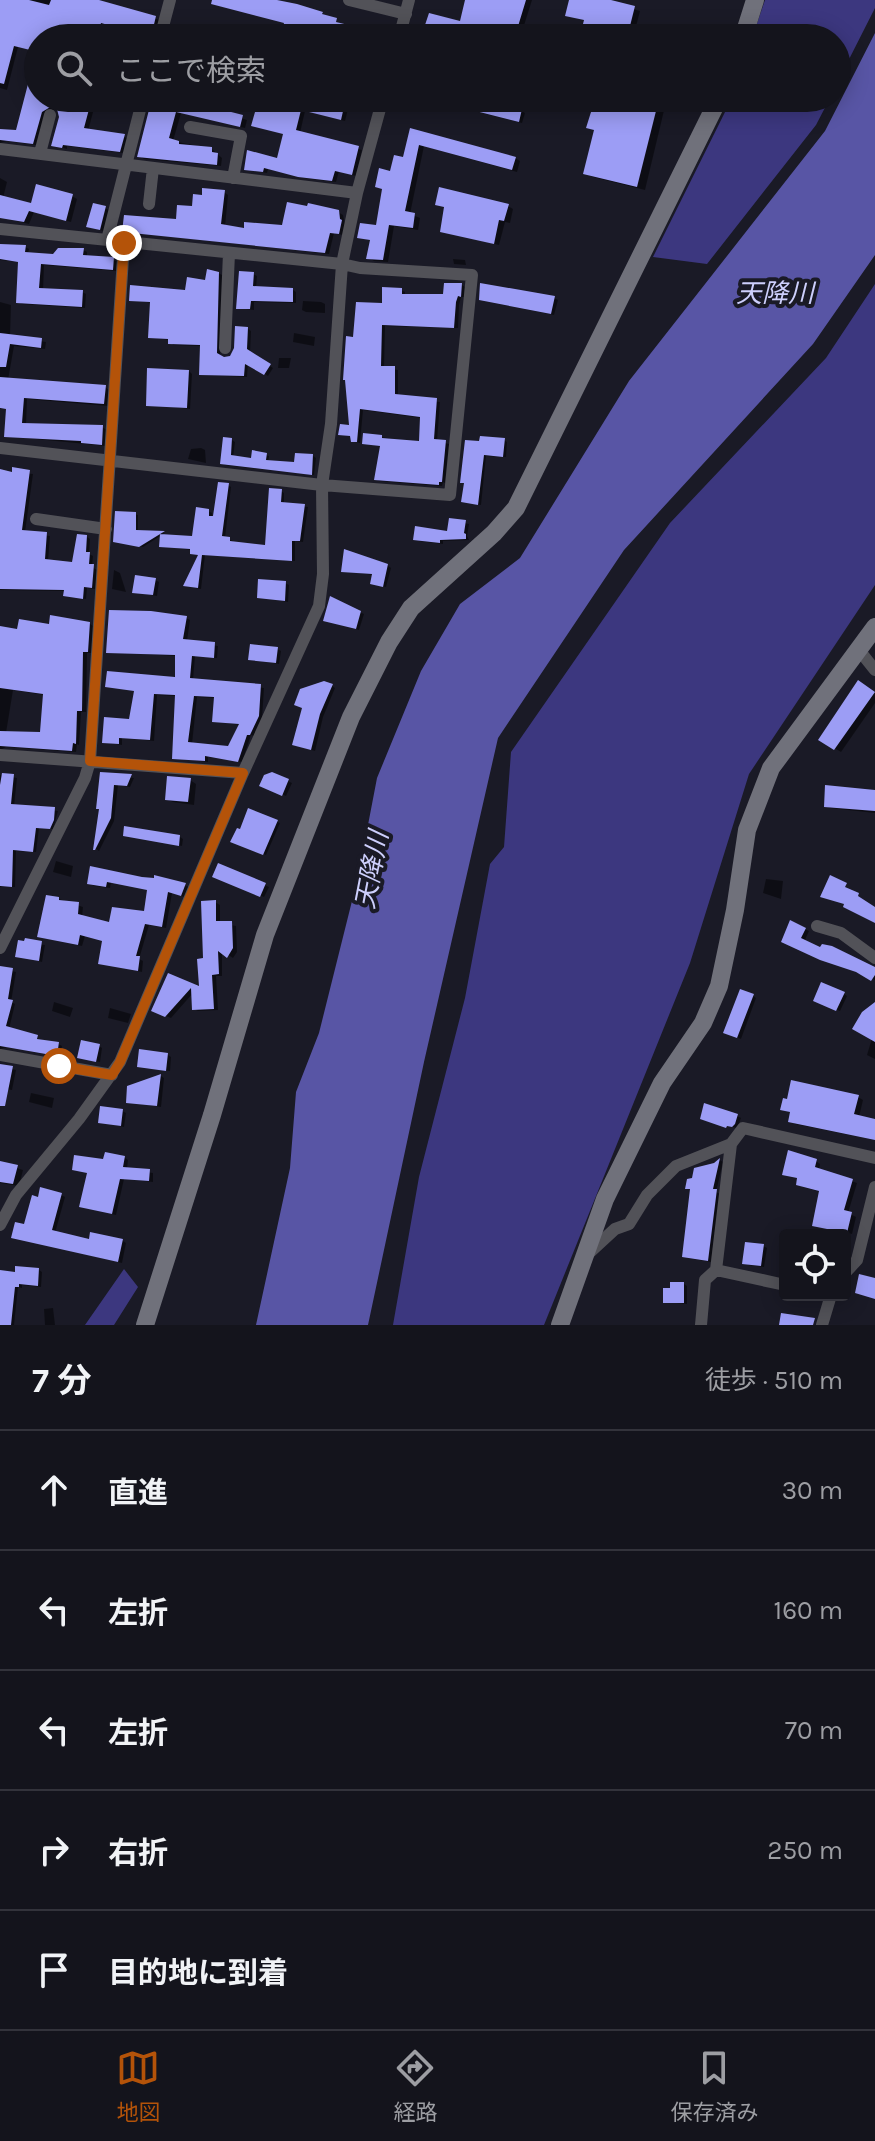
<!DOCTYPE html>
<html lang="ja">
<meta charset="utf-8">
<style>
body{margin:0;font-family:Karla,"Noto Sans JP",sans-serif;background:#212129;color:#f1f3f6}
.controls{position:absolute;right:24px;bottom:24px;display:grid;overflow:hidden;border-radius:8px;box-shadow:0 4px 20px #0003}
.controls button{width:72px;height:72px;display:grid;place-items:center;padding:0;border:0;border-bottom:2px solid #33333b;background:#14141c;color:#f1f3f6;font:40px sans-serif}
.stop{position:absolute;width:24px;height:24px;margin:-18px;border:6px solid #b45309;border-radius:50%;background:#fff}
.stop.end{background:#b45309;border-color:#fff;box-shadow:0 2px 8px #0008}
.list{margin:0;padding:0;list-style:none}
h2{display:flex;justify-content:space-between;align-items:center;height:104px;margin:0;padding:0 32px;font-size:34px}
h2 small{font-size:26px;font-weight:400;color:#9d9ea3}
.list li{display:grid;grid-template-columns:52px 1fr auto;gap:24px;align-items:center;box-sizing:border-box;height:120px;padding:0 32px;border-top:2px solid #33333b}
.list b{display:block;font-size:30px;white-space:nowrap}
.list em{font-size:26px;font-style:normal;color:#9d9ea3}
.icon{flex:none;width:44px;height:44px;fill:none;stroke:currentColor;stroke-width:2;stroke-linecap:round;stroke-linejoin:round}
.map{position:relative;flex:none;width:875px;height:1325px;overflow:hidden}
.search{position:absolute;background:#14141c;box-shadow:0 4px 20px #0003;left:24px;right:24px;top:24px;height:88px;display:flex;align-items:center;gap:20px;box-sizing:border-box;padding:0 28px;border-radius:44px;color:#9d9ea3;font-size:30px}
.sheet{height:704px;background:#14141c}
nav{display:flex;justify-content:space-around;align-items:center;box-sizing:border-box;height:112px;border-top:2px solid #33333b;background:#14141c;font-size:22px;color:#9d9ea3}
nav a{display:grid;justify-items:center;gap:4px}
nav .on{color:#b45309}
.map>svg:first-child{display:block}
.green{fill:#3c377f}
.water{fill:#5855a5}
.shadow{fill:#0007;fill-rule:evenodd}
.building{fill:#9c9df5;fill-rule:evenodd}
.lines{fill:none;stroke-linecap:round;stroke-linejoin:round}
.street{stroke:#525258;stroke-width:12}
.secondary{stroke:#70717b;stroke-width:18}
.route{stroke:#b45309;stroke-width:10}
.labels{text-anchor:middle;dominant-baseline:central;stroke-width:8;stroke-linejoin:round;paint-order:stroke}
.water-label{font-size:26px;font-style:italic;fill:#cdcffc;stroke:#1a1a26}
</style>
<div class="map">
<svg width="875" height="1325" viewBox="0 0 875 1325">
<rect width="100%" height="100%" fill="#1a1a26"/>
<!-- green -->
<path class="green" d="M765,0H875V8L837,83V38H752Z
M732,98H830L816,125L707,264L653,257Z
M875,284V585L749,774L690,963L544,1325H393L419,1177L465,998L490,864L504,847L511,752L670,523L826,358Z
M124,1269L138,1287L114,1325H85Z"/>
<!-- water -->
<path class="water" d="M875,33V255L813,344L624,550L498,738L424,1062L368,1325H256L290,1168L296,1092L319,1033L358,877L377,778L421,671L460,604L520,558L629,381L825,131Z"/>
<!-- shadow -->
<path class="shadow" d="M0,0H91L160,20L156,38L105,24L102,38H38V52L18,47L7,90L0,88Z
M467,0H532L521,35L506,30L504,38H459L457,34L428,24H462Z
M571,0H603L640,11L633,38H620L584,27L586,21L567,15Z
M200,31L229,38H199Z
M38,56V98H139L135,112L96,101L88,131L128,138L124,153L67,146V149L53,145L61,116L58,107L46,114L37,145L7,141L0,143V130L18,131Z
M153,98H218L215,110L247,120L245,128L181,113L173,141L212,149L222,158L221,166L144,159L140,156Z
M261,98H341L350,101L345,121L305,111L300,133L362,150L356,176L339,171L336,182L304,178L268,169L267,173L246,169L278,160L285,134Z
M422,98H524L520,110L525,113L522,123Z
M575,98H631L642,101L643,98H667L645,190L593,177L585,173L596,131L589,127L592,113L573,106Z
M412,131L515,158L520,161L517,172L424,146L410,214L420,218L418,230L394,226L388,262L374,261L369,258L372,241L359,237L378,228L382,189L377,186L404,160Z
M0,178L7,182L3,198L32,205L72,196L77,199L71,222L34,212L29,224L0,217Z
M224,192L228,195L225,227L245,231L284,227L338,212L343,215L345,224L343,235L334,233L329,254L124,231L178,221L194,208Z
M508,206L513,209L510,223L505,222L499,245L442,231L446,208L442,207Z
M105,208L109,210L104,231L92,228Z
M0,245L25,247L29,249L28,254L54,256L83,250L87,252V257L117,261L116,271L44,265L43,291L82,292L86,294L85,308L22,304L18,302L20,262L0,260Z
M453,259L465,260L466,265L454,264Z
M218,273L222,275L220,357L224,359L231,357L248,329L251,331L250,353L273,368L268,376L248,363L247,377L205,375L201,373L202,346L173,345L170,340L150,337L152,303L131,299L187,292Z
M253,274L257,276L256,288L293,290L296,292V303L254,302V310L238,308Z
M462,285L465,287L464,297H461L459,305L458,328L385,326L384,368L398,370V397L440,402L437,441L449,444L445,483L443,482L442,486L379,481L376,479L382,447L364,443L381,437L421,443L422,418L363,410L360,443L353,441L352,437L341,434L352,427L355,339L401,290L405,292V296H445Z
M554,298L558,300L554,315L484,301Z
M303,301L321,302L325,304V313L306,312L302,310Z
M0,302L11,305L10,336L46,342L45,349L14,346L8,380L105,387L109,390L108,406L27,399L26,425L102,427L107,430L106,446L6,436L8,409H0Z
M294,333L315,337L314,346L293,342Z
M279,358H291L289,368H278Z
M189,371L192,374L190,409L148,404Z
M232,440L235,442L233,458L252,460L266,455L269,456L268,462L296,464L313,456L316,458L314,475L225,465L222,463Z
M504,440L507,442L506,457L486,456L481,505L467,503L466,442Z
M201,448L205,450L206,463L188,459L191,449Z
M0,471L33,474L25,532L50,536L48,561L73,564L87,537L90,539L89,554L93,556L92,567L97,570L95,589L87,588L86,599L69,597L65,595L66,591L0,590Z
M228,485L231,487L225,538L233,541V544L267,548L281,491L284,493V504L308,507L303,542L295,541V561L205,555L201,589L189,587L186,586L200,555L192,553V550L161,546L194,538L208,511L212,513L213,523Z
M135,514L138,515V532L165,533L143,547L133,545Z
M451,520L469,524L467,536L469,540L443,541V544L419,541L449,533Z
M387,565L391,568L386,587L376,585L374,575L343,571Z
M114,570L120,573L126,592L112,589Z
M155,580L159,582L157,596L134,592Z
M285,583L289,585L288,602L259,597Z
M331,599L364,614L359,630L329,622Z
M186,618L190,620L187,641L218,646L217,658L195,656L193,680L264,688L262,719L254,736L251,735L242,762L208,757V762L174,758L177,696L157,695L154,741L122,738V745L104,742L131,721L136,691L107,686L177,679V656L108,652ZM197,697L216,698L214,721L241,725L230,748L192,744Z
M89,623L93,626L92,653H87L86,712H81L79,745L77,744L76,752L6,747L0,750V629L19,632L51,626ZM13,690L45,695L42,734L6,733Z
M277,649L281,651L279,664L250,659Z
M859,683L875,693V703L841,752L821,740Z
M332,686L335,688L323,717L315,751L298,746Z
M102,774L134,778L130,787L118,785L114,821L99,851L95,848L101,809Z
M272,774L292,783L286,796L262,785Z
M0,775L17,778L14,806L58,811L53,829L39,828L36,852L16,851L15,887H0Z
M190,780L196,784L194,805L173,802L167,799Z
M875,792V813L830,808L826,806Z
M277,822L280,823L266,855L235,843Z
M125,835L180,837L183,839L182,846Z
M56,861L73,866L71,877L53,872Z
M219,866L269,887L264,897L218,878Z
M92,869L155,880L156,878L189,887L185,897L172,893L166,928L149,925L139,959L143,961L142,972L100,963L104,942L85,936L82,946L43,938L59,899L83,907L82,917L111,925L145,914L149,890L111,882L110,888L94,886L89,883Z
M766,879L783,881L781,899L763,893Z
M215,902L220,905V923L236,926L237,952L233,958L222,951V976H216L218,1010L198,1011L194,1009L193,993L171,1018L158,1013L169,975L201,989Z
M791,923L809,931L804,942L875,968V980L787,944Z
M26,943L45,945L42,962L18,956Z
M0,968L16,972L11,1002L15,1004L9,1029L37,1037L40,1041L58,1044L62,1046L60,1057L7,1047L0,1049Z
M844,994L847,996L840,1011L819,1002Z
M753,996L756,998L741,1039L729,1034Z
M54,1002L73,1008L70,1017L52,1011Z
M875,1005V1059L867,1055L872,1038Z
M110,1008L131,1014L128,1023L108,1018Z
M99,1046L102,1048L100,1062L83,1059Z
M168,1055L171,1057L170,1071L142,1068Z
M0,1066L16,1070L12,1090L0,1088Z
M161,1076L164,1078L161,1107L128,1102Z
M31,1093L54,1098L52,1108L29,1102Z
M858,1097L863,1100L859,1117L875,1121V1140L795,1124L790,1121L792,1113L783,1109Z
M122,1111L126,1113L124,1127L101,1122Z
M737,1116L741,1118L737,1128L706,1120Z
M125,1158L128,1160L127,1169L153,1173V1182L124,1179L116,1215L85,1208L89,1173L74,1169Z
M720,1160L723,1162L716,1192L720,1194L711,1262L688,1258L685,1256L692,1190L687,1188Z
M816,1161L820,1164L819,1170L857,1183L848,1213L856,1217L852,1234L819,1227L821,1192L803,1187L798,1184L799,1179L788,1176Z
M0,1163L23,1170L19,1186L0,1183Z
M61,1195L65,1197L55,1233L90,1242L92,1234L123,1241L126,1243L122,1263L13,1237Z
M763,1246L767,1248L764,1267L748,1265Z
M39,1270L42,1272L41,1287L22,1285V1288L18,1287L14,1325H0V1272L17,1275Z
M684,1284L687,1286V1304L665,1302L672,1290Z
M53,1308L55,1325H45L44,1309Z"/>
<!-- building -->
<path class="building" d="M0,0H29L49,5L51,0H99L156,16L151,37L101,23L97,38H38V52L14,46L4,84L0,83Z
M212,0H277L297,4L323,12L322,14L337,18L336,22L386,34V38H280L284,23L211,4Z
M465,0H526L516,33L501,29L499,38H454L455,33L425,25L429,13L460,21Z
M569,0H611L635,6L627,38L582,28L584,20L565,16Z
M34,61L38,62V98H92L84,128L125,134L120,152L63,145L62,148L51,146L59,117L57,109L52,106L42,112L33,144L0,140V129L16,130Z
M152,98H176L243,115L240,127L176,112L169,138L179,141V144L212,147V152L218,153L217,165L137,157Z
M259,98H346L341,120L301,110L296,130L359,146L352,175L335,171L332,181L298,177L264,168L263,172L244,170L247,150L277,158L283,134L251,126Z
M441,98H520L517,108L522,109L519,122L440,102Z
M553,98H639L658,103L637,187L583,174L594,130L586,128L591,112L553,102Z
M410,128L516,157L512,170L419,145L405,211L415,213L413,228L389,225L383,260L366,259L370,240L357,238L360,223L376,225L382,189L375,187L379,168L390,171L394,155L403,157Z
M36,184L73,194L66,221L29,211L24,222L0,218V195L31,203Z
M439,187L509,204L504,221L499,220L494,244L440,232L444,207L435,205Z
M202,188L225,190L221,224L244,228V222L282,225L287,202L307,206L308,203L339,210L340,219L342,220L339,234L330,233L325,253L122,232L124,215L176,219L177,205L192,206L193,194L202,195Z
M93,203L106,206L100,230L86,227Z
M0,244L26,245L25,252L53,254L58,248H84L83,255L114,257L113,270L41,264L39,288L83,290L82,307L16,303L18,262L0,259Z
M207,269L219,272L217,353L224,357L230,356L234,348L235,326L248,327L247,349L271,364L264,375L245,364L244,376L199,375L200,345L168,344V339L148,338L150,302L129,301L130,285L185,290L187,277L205,280Z
M239,271L254,272L253,286L293,288V302L251,301L250,309H236Z
M444,283H462L461,297L458,296L456,302L454,328L382,325L381,366H395V394L437,398L434,439L446,440L442,482H439V485L374,480L380,446L362,444L363,433L382,435V438L419,441L420,417L360,409L357,442H351L350,436L338,435L340,424L349,425L345,380H343L346,336L353,337L356,302L382,303V287L402,288V294H443Z
M480,283L555,296L551,314L479,300Z
M0,333L42,338L41,348L10,344L6,367H0Z
M147,368L189,370L187,408L146,406Z
M0,377L106,385L104,404L24,398L22,423L103,425L102,445L81,443V441L4,437L6,409L0,408Z
M480,436L505,438L503,457L484,455L478,505L461,502L464,483H460L465,440L479,441Z
M223,437L232,438L231,455L251,458L252,450L267,453L266,460L294,462L295,453L313,454L312,475L220,464Z
M12,467L30,470L22,530L47,532L45,559L72,562L77,534L87,535L86,552H90L89,564H94L92,588L84,587L83,599L63,596L64,590L0,589V469L12,472Z
M218,482L229,483L222,536L230,537V541L265,545L269,488L282,489L281,502L305,504L300,541H292V561L202,555L198,588L183,586L198,555L190,554V549L159,547L160,534L192,536L196,507L209,509V516H213Z
M115,511L136,512V530L165,531L139,547L113,542Z
M449,518L466,520L464,533L466,534V539L440,540V543L413,540L415,526L447,531Z
M344,549L388,564L383,587L370,584L372,574L341,572Z
M135,575L156,578L153,595L132,593Z
M258,579L286,581L285,601L257,598Z
M330,596L361,611L356,629L323,621Z
M109,610L151,611L187,616L183,639L215,642L214,658L192,656L190,678L261,684L259,716L250,735H247L238,762L205,756V761L172,759L175,695L154,694L150,740L119,738V744L102,743L104,717L129,719L134,691L105,687L107,671L175,677V655L106,653ZM194,696L214,697L212,722L239,724L228,746L188,742Z
M50,615L90,622L88,652H83L82,711H77L76,744L73,743L72,751L0,746V731L40,732L43,694L0,688V626L17,629L19,619L49,624Z
M250,644L278,647L276,663L248,660Z
M858,680L875,692L834,750L818,740Z
M324,681L333,684L320,714L311,750L292,745L302,708L294,705L300,689Z
M100,772L132,774L127,786L114,785L111,818L95,850H93L99,809H96Z
M272,772L289,779L282,796L259,786L264,775Z
M2,773L14,774L11,804L55,807L54,820L50,829L36,828L33,852L13,850L12,887L0,886V785Z
M167,776L191,778L188,802L165,800Z
M825,785L875,790V811L824,807Z
M248,808L278,820L263,855L230,842L237,828L240,829Z
M124,826L180,835L179,846L123,836Z
M218,863L266,883L260,897L212,877Z
M90,866L142,877L154,878V875L186,883L181,896L168,892L162,927L145,924L136,956H140L138,971L98,964L102,941L80,935L78,945L37,937L46,895L59,897V900L79,902L78,914L109,922L112,907L144,911L147,890L107,882L106,887L87,884Z
M830,875L847,883L845,887L859,893L858,896L875,907V923L843,907L844,904L820,897Z
M216,900V921H232L233,948L227,958L218,951L219,974L212,975L214,1009L192,1010L191,988L165,1017L151,1011L168,973L199,986L197,959L203,958L201,901Z
M790,920L806,928L801,938L820,947L822,944L832,946L875,967V975L871,981L856,972L820,960L781,942Z
M25,938L42,941L39,961L15,957L18,940L24,941Z
M0,966L13,968L8,999L13,1000L6,1026L38,1035L37,1039L59,1042L57,1056L0,1046Z
M821,982L845,992L836,1011L813,1001Z
M740,989L754,994L737,1038L723,1033Z
M875,1002V1042L852,1029L862,1012Z
M81,1040L100,1044L96,1062L77,1058Z
M139,1049L168,1053L166,1071L137,1067Z
M0,1064L13,1066L5,1106H0Z
M161,1074L157,1106L126,1103L127,1086Z
M791,1080L859,1095L854,1114L875,1119V1140L788,1122L790,1112L780,1110L783,1098L787,1099Z
M704,1103L738,1114L735,1124L732,1127L727,1126L726,1128L700,1119Z
M100,1106L123,1109L121,1126L98,1123Z
M788,1150L817,1159L815,1167L853,1179L844,1210L852,1212L847,1233L812,1226L819,1191L796,1185L797,1178L782,1175Z
M105,1152L125,1156L123,1167L150,1169L149,1181L120,1179L112,1214L79,1207L87,1173L72,1170L74,1155L103,1159Z
M720,1158L713,1189H717L708,1261L682,1257L690,1189H685L687,1179L692,1178L694,1168L714,1163Z
M0,1161L18,1165L13,1184L0,1182Z
M40,1187L62,1193L52,1230L89,1239L90,1232L123,1239L118,1262L11,1238L15,1222L24,1224L32,1195L38,1197Z
M745,1242L764,1244L761,1266L742,1264Z
M15,1266L39,1268L38,1286L19,1284V1287H15L11,1325H0V1270L15,1272Z
M859,1274L875,1278V1299L855,1293Z
M670,1282H684V1303H663V1288H670Z
M781,1313L815,1318L813,1325H779Z"/>
<g class="lines">
<!-- street -->
<path class="street" d="M349,0L406,14
M160,38L170,0
M399,38L409,0
M190,127L241,136L233,178
M0,149L357,193
M40,153L50,115
M149,204L153,168
M0,229L342,264L360,268L472,275L450,495L322,485L0,448
M107,240L143,98
M225,348L229,253
M36,519L106,529
M859,650L875,670
M0,755L243,773
M817,926L841,933L875,958
M0,948L85,778L90,761L124,243
M0,1055L112,1075
M0,1225L16,1195L79,1119L120,1062L243,773L319,606L323,574L322,485L331,424L342,264L357,193L383,98
M589,1253L615,1229L629,1224L647,1195L676,1166L731,1144
M845,1273L857,1260L875,1187
M785,1285L716,1270L731,1144L743,1128L875,1158
M701,1325L705,1280L716,1270
M822,1325L831,1295"/>
<!-- secondary -->
<path class="secondary" d="M743,38L755,0
M145,1325L212,1115L265,935L351,717L389,642L411,608L494,533L516,508L719,98
M560,1325L605,1199L662,1083L703,1023L719,986L735,910L747,830L771,768L875,627"/>
</g>
<g class="lines">
<!-- route -->
<path class="route" d="M59,1066L112,1075L120,1062L243,773L90,761L124,243"/>
</g>
<g class="labels">
<!-- water labels -->
<g class="water-label">
<text x="775" y="293">天降川</text>
<text transform="translate(372 870) rotate(-79)">天降川</text>
</g>
</g>
</svg>
<div class="controls">
<button><svg class="icon" aria-label="locate" viewBox="0 0 24 24"><circle cx="12" cy="12" r="6"/><path d="M12 2v4M12 18v4M2 12h4M18 12h4"/></svg></button>
</div>
<div class="stop" style="left:59px;top:1066px"></div>
<div class="stop end" style="left:124px;top:243px"></div>
<div class="search"><svg class="icon" aria-label="search" viewBox="0 0 24 24"><circle cx="10" cy="10" r="6"/><path d="M15 15l6 6"/></svg>ここで検索</div>
</div>
<section class="sheet">
<h2>7 分<small>徒歩 · 510 m</small></h2>
<ul class="list">
<li><svg class="icon" aria-label="ahead" viewBox="0 0 24 24"><path d="M12 20V5M6 11l6-6 6 6"/></svg><div><b>直進</b></div><em>30 m</em></li>
<li><svg class="icon" aria-label="left" viewBox="0 0 24 24"><path d="M17 20v-9H6M10 6l-5 5 5 5"/></svg><div><b>左折</b></div><em>160 m</em></li>
<li><svg class="icon" aria-label="left" viewBox="0 0 24 24"><path d="M17 20v-9H6M10 6l-5 5 5 5"/></svg><div><b>左折</b></div><em>70 m</em></li>
<li><svg class="icon" aria-label="right" viewBox="0 0 24 24"><path d="M7 20v-9h11M14 6l5 5-5 5"/></svg><div><b>右折</b></div><em>250 m</em></li>
<li><svg class="icon" aria-label="arrive" viewBox="0 0 24 24"><path d="M6 21V4h12l-3 4 3 4H6"/></svg><div><b>目的地に到着</b></div></li>
</ul>
</section>
<nav>
<a class="on"><svg class="icon" aria-label="map" viewBox="0 0 24 24"><path d="M3 6l6-2 6 2 6-2v14l-6 2-6-2-6 2zM9 4v14M15 6v14"/></svg>地図</a>
<a><svg class="icon" aria-label="directions" viewBox="0 0 24 24"><path d="M12 3l9 9-9 9-9-9zM9 14v-3h6M13 9l2 2-2 2"/></svg>経路</a>
<a><svg class="icon" aria-label="saved" viewBox="0 0 24 24"><path d="M7 4h10v16l-5-4-5 4z"/></svg>保存済み</a>
</nav>
